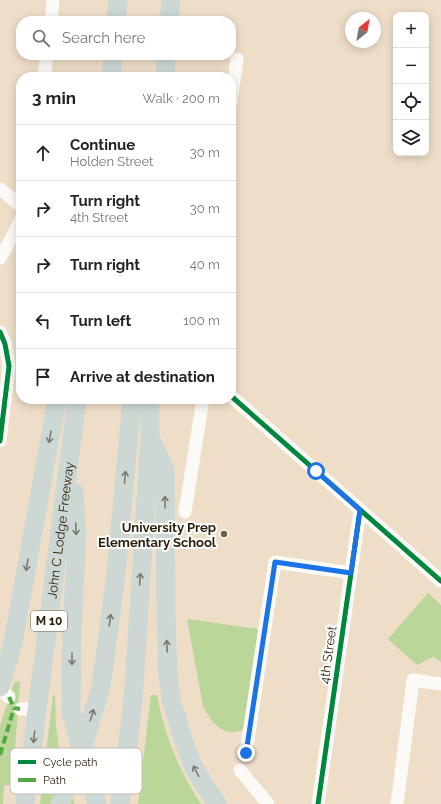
<!DOCTYPE html>
<meta charset="utf-8">
<style>
body{margin:0;font-family:Raleway,sans-serif;background:#f6f6f6;color:#222}
.controls{position:absolute;right:12px;top:12px;display:grid;overflow:hidden;border-radius:8px;box-shadow:0 2px 10px #0003}
.controls button{width:36px;height:36px;display:grid;place-items:center;padding:0;border:0;border-bottom:1px solid #e0e0e0;background:#fff;color:#222;font:20px sans-serif}
.compass{position:absolute;left:345px;top:12px;width:36px;height:36px;border-radius:50%;background:#fff;box-shadow:0 2px 10px #0003;rotate:31deg}
.stop{position:absolute;width:12px;height:12px;margin:-9px;border:3px solid #1a73e8;border-radius:50%;background:#fff}
.stop.end{background:#1a73e8;border-color:#fff;box-shadow:0 1px 4px #0008}
.list{margin:0;padding:0;list-style:none}
h2{display:flex;justify-content:space-between;align-items:center;height:52px;margin:0;padding:0 16px;font-size:17px}
h2 small{font-size:13px;font-weight:400;color:#767676}
.list li{display:grid;grid-template-columns:26px 1fr auto;gap:12px;align-items:center;box-sizing:border-box;height:56px;padding:0 16px;border-top:1px solid #e0e0e0}
.list b{display:block;font-size:15px;white-space:nowrap}
.list p{margin:0;font-size:13px;white-space:nowrap;color:#767676}
.list em{font-size:13px;font-style:normal;color:#767676}
.icon{flex:none;width:22px;height:22px;fill:none;stroke:currentColor;stroke-width:2;stroke-linecap:round;stroke-linejoin:round}
.map{position:relative;flex:none;width:441px;height:804px;overflow:hidden}
.search{position:absolute;background:#fff;box-shadow:0 2px 10px #0003;left:16px;top:16px;width:220px;height:44px;display:flex;align-items:center;gap:10px;box-sizing:border-box;padding:0 14px;border-radius:16px;color:#767676;font-size:15px}
.panel{position:absolute;background:#fff;box-shadow:0 2px 10px #0003;left:16px;top:72px;width:220px;height:332px;border-radius:16px}
.map>svg:first-child{display:block}
.green{fill:#bbd699}
.lines{fill:none;stroke-linecap:round;stroke-linejoin:round}
.minor{stroke:#fcfaf7;stroke-width:13}
.highway{stroke:#cdd8d5;stroke-width:19}
.quiet{stroke:#53a941;stroke-width:4;stroke-dasharray:8 4;stroke-linecap:butt}
.cycleway-casing{stroke:#fff;stroke-width:8}
.cycleway{stroke:#00873e;stroke-width:5}
.oneway{stroke:#7c7a6f}
.route{stroke:#1a73e8;stroke-width:5}
.poi-dot{fill:#6f614c;stroke:#fff;stroke-width:1.5}
.labels{text-anchor:middle;dominant-baseline:central;stroke-width:4;stroke-linejoin:round;paint-order:stroke}
.shield{fill:#fff;stroke:#6a6153;stroke-width:1}
.shield-label{font-size:12px;font-weight:bold;fill:#2a1d09}
.poi-label{font-size:13px;font-weight:bold;fill:#2a1d09;stroke:#fff;text-anchor:end}
.street-label{font-size:13px;fill:#2a1d09;stroke:#fff}
.key{fill:#fff;stroke:#bfbbb5;stroke-width:1}
.key-label{font-size:11px;fill:#2a1d09}
</style>
<div class="map">
<svg width="441" height="804" viewBox="0 0 441 804">
<rect width="100%" height="100%" fill="#eedec8"/>
<!-- green -->
<path class="green" d="M428,593L441,605V662L433,657L417,665L388,639Z
M187,619L258,629L245,729C223,739 212,723 203,706Z
M16,681L20,682V685L12,785H4L3,804H0V726L14,683Z
M53,695H55L56,726L62,771L75,804H40Z
M151,695H157C165,736 178,769 201,804H138Z"/>
<g class="lines">
<!-- minor -->
<path class="minor" d="M51,21L53,0
M44,77L47,55
M231,102L237,59
M0,189L21,206
M0,258L15,232L21,219
M0,332L5,344L9,366L0,441
M231,396L441,581
M185,512L203,399
M0,690L9,697
M20,709H37
M246,753L275,562L351,573
M240,770L268,804
M318,804L360,510
M397,804L413,680L441,684"/>
<!-- highway -->
<g class="highway">
<path d="M116,21L118,0"/>
<path d="M169,21L171,0"/>
<path d="M111,77L113,55"/>
<path d="M165,77L166,55"/>
<path d="M151,440L165,470L166,618L168,675L171,700L183,739L193,766L205,786L217,804"/>
<path d="M74,492L77,534L72,629L71,712L97,804"/>
<path d="M0,687L13,643L57,399"/>
<path id="s1" d="M25,804L77,399"/>
<path d="M60,804L78,761L101,687L116,574L132,399"/>
<path d="M120,804L133,702L150,437V399"/>
</g>
<!-- quiet -->
<path class="quiet" d="M9,697L14,708L20,709
M0,755L14,708"/>
<!-- cycleway casing -->
<g class="cycleway-casing">
<path id="cycleway" d="M0,332L5,344L9,366L0,441
M231,396L441,581
M318,804L360,510"/>
</g>
<!-- cycleway -->
<use href="#cycleway" class="cycleway"/>
</g>
<!-- one-way arrows -->
<defs><path id="oneway-shaft" d="M-6 0H5M1.5-3L5.5 0L1.5 3" fill="none" stroke-width="1.6" stroke-linecap="round" stroke-linejoin="round"/></defs>
<g class="oneway">
<use href="#oneway-shaft" transform="translate(50 437) rotate(100)"/>
<use href="#oneway-shaft" transform="translate(125 477) rotate(-85)"/>
<use href="#oneway-shaft" transform="translate(165 502) rotate(-90)"/>
<use href="#oneway-shaft" transform="translate(76 529) rotate(87)"/>
<use href="#oneway-shaft" transform="translate(27 565) rotate(100)"/>
<use href="#oneway-shaft" transform="translate(140 579) rotate(-86)"/>
<use href="#oneway-shaft" transform="translate(110 620) rotate(-82)"/>
<use href="#oneway-shaft" transform="translate(167 646) rotate(-92)"/>
<use href="#oneway-shaft" transform="translate(72 659) rotate(90)"/>
<use href="#oneway-shaft" transform="translate(92 715) rotate(-73)"/>
<use href="#oneway-shaft" transform="translate(34 737) rotate(97)"/>
<use href="#oneway-shaft" transform="translate(196 771) rotate(-118)"/>
</g>
<g class="lines">
<!-- route -->
<path class="route" d="M246,753L275,562L351,573L360,510L316,471"/>
</g>
<!-- markers -->
<circle class="poi-dot" cx="224" cy="534" r="4"/>
<g class="labels">
<!-- shield labels -->
<rect class="shield" x="31" y="611" width="36" height="20" rx="3"/>
<g class="shield-label">
<text x="49" y="621">M 10</text>
</g>
<!-- poi labels -->
<g class="poi-label">
<text x="216" y="527">University Prep<tspan x="216" dy="15">Elementary School</tspan></text>
</g>
<!-- street labels -->
<g class="street-label">
<text stroke="none"><textPath href="#s1" startOffset="276">John C Lodge Freeway</textPath></text>
<text transform="translate(328 655) rotate(-82)">4th Street</text>
</g>
</g>
<!-- legend -->
<rect x="10" y="748" width="132" height="46" rx="6" class="key"/>
<rect x="18" y="760" width="18" height="4" fill="#00873e"/>
<rect x="18" y="778" width="18" height="4" fill="#53a941"/>
<g class="key-label">
<text x="43" y="766">Cycle path</text>
<text x="43" y="784">Path</text>
</g>
</svg>
<div class="controls">
<button>+</button>
<button>−</button>
<button><svg class="icon" aria-label="locate" viewBox="0 0 24 24"><circle cx="12" cy="12" r="6"/><path d="M12 2v4M12 18v4M2 12h4M18 12h4"/></svg></button>
<button><svg class="icon" aria-label="layers" viewBox="0 0 24 24"><path d="M12 4l9 5-9 5-9-5zM3 14l9 5 9-5"/></svg></button>
</div>
<svg class="compass" viewBox="-18 -18 36 36"><path d="M0-13l5 13h-10z" fill="#e53935"/><path d="M0 13l5-13h-10z" fill="#767676"/></svg>
<div class="stop" style="left:316px;top:471px"></div>
<div class="stop end" style="left:246px;top:753px"></div>
<div class="search"><svg class="icon" aria-label="search" viewBox="0 0 24 24"><circle cx="10" cy="10" r="6"/><path d="M15 15l6 6"/></svg>Search here</div>
<section class="panel">
<h2>3 min<small>Walk · 200 m</small></h2>
<ul class="list">
<li><svg class="icon" aria-label="ahead" viewBox="0 0 24 24"><path d="M12 20V5M6 11l6-6 6 6"/></svg><div><b>Continue</b><p>Holden Street</p></div><em>30 m</em></li>
<li><svg class="icon" aria-label="right" viewBox="0 0 24 24"><path d="M7 20v-9h11M14 6l5 5-5 5"/></svg><div><b>Turn right</b><p>4th Street</p></div><em>30 m</em></li>
<li><svg class="icon" aria-label="right" viewBox="0 0 24 24"><path d="M7 20v-9h11M14 6l5 5-5 5"/></svg><div><b>Turn right</b></div><em>40 m</em></li>
<li><svg class="icon" aria-label="left" viewBox="0 0 24 24"><path d="M17 20v-9H6M10 6l-5 5 5 5"/></svg><div><b>Turn left</b></div><em>100 m</em></li>
<li><svg class="icon" aria-label="arrive" viewBox="0 0 24 24"><path d="M6 21V4h12l-3 4 3 4H6"/></svg><div><b>Arrive at destination</b></div></li>
</ul>
</section>
</div>
